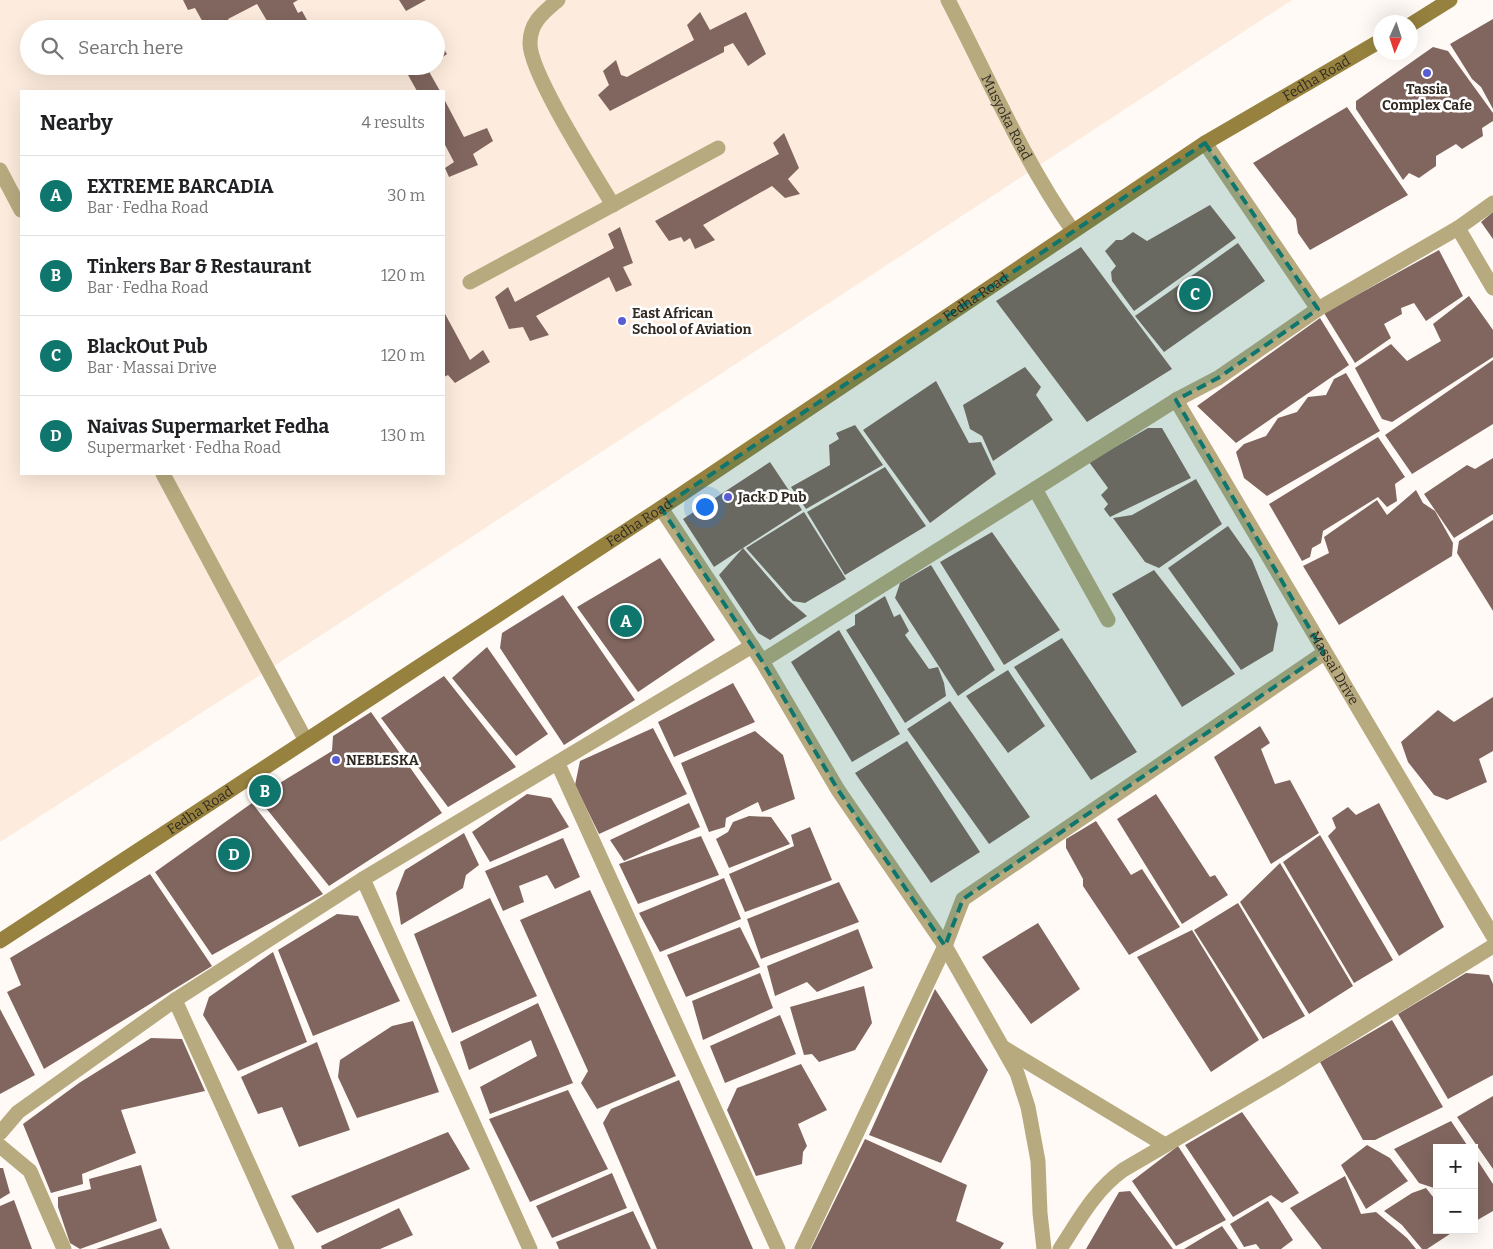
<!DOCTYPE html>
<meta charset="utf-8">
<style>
body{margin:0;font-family:Bitter,serif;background:#f6f6f6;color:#202124}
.controls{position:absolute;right:15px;bottom:15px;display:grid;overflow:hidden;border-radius:0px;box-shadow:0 5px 20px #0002}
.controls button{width:45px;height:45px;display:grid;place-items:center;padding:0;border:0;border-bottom:1px solid #e0e0e0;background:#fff;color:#202124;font:25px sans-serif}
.compass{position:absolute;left:1373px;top:15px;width:45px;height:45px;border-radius:50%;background:#fff;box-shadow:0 5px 20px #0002;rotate:183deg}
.you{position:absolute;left:704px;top:506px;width:18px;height:18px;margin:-12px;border:4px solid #fff;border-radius:50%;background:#1a73e8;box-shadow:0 0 0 8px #1a73e833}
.badge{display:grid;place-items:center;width:32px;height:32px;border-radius:50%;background:#0f766e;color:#fff;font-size:16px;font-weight:700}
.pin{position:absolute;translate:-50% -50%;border:2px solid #fff;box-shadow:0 1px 5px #0006}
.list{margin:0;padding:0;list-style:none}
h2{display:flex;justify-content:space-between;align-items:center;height:65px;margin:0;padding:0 20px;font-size:21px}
h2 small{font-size:16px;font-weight:400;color:#757577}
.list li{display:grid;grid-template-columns:32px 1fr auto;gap:15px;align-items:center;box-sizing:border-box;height:80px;padding:0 20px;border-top:1px solid #e0e0e0}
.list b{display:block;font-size:19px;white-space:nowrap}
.list p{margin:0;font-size:16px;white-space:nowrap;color:#757577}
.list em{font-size:16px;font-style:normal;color:#757577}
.icon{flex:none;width:28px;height:28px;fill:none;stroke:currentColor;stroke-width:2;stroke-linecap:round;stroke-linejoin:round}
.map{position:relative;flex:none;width:1493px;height:1249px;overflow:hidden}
.search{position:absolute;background:#fff;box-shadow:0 5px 20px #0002;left:20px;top:20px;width:425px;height:55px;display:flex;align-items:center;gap:12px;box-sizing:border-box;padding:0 18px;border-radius:28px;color:#757577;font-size:19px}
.panel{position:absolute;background:#fff;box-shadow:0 5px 20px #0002;left:20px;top:90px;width:425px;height:385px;border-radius:0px}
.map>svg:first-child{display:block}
.built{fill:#fdecdd;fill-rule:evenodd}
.building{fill:#80665f}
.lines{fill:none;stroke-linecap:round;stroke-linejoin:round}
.lane{stroke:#b7aa7f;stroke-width:15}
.street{stroke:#b7aa7f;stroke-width:15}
.secondary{stroke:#96823e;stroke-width:15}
.marked{fill:#0f766e;fill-opacity:0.2;stroke:#0f766e;stroke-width:4;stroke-dasharray:10 6;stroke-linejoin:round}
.poi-dot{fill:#5a5cd4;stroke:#fff;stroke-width:2}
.labels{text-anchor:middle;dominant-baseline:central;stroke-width:5;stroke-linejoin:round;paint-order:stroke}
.street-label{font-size:14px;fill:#322a22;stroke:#fff}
.poi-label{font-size:14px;font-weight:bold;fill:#322a22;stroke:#fff;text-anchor:start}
</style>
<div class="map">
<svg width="1493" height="1249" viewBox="0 0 1493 1249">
<rect width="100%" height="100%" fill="#fffaf6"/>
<!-- built -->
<path class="built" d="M0,0H1292L268,670L0,842ZM29,29H436V66H29ZM21,91H444V474H21Z"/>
<!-- building -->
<path class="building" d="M183,0H298L293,3L298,13L302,11L312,29H267L270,26L257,4L228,19L234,29H202L205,26L195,8L188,10Z
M399,0H426L406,11Z
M700,12L710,30L746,12L766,54L748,66L733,43L724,47V52L610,111L598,95L609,85L603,71L616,60L621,75L627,77L694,40L687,25Z
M1493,19V109L1481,87L1472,79L1450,44Z
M438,40L447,54L436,62V41Z
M1433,47L1448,51L1493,113V121L1482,128L1483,136L1462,149L1456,144L1436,156V166L1419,178L1409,173L1403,180L1356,109V101Z
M403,66H430L427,68L440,91H417Z
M444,99L464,137L487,128L493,141L473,154L478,165L449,177L445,168L454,162L444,143Z
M1347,107L1408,195L1310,250L1298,233L1296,219L1253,163Z
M784,133L799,168L788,179L800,194L785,198L772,186L703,225L715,240L695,249L690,238L684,242L681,237L669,241L655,221L779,154L773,143Z
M1210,205L1236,238L1134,311L1112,281L1111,272L1116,266L1105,251L1116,240H1122L1133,232L1147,241Z
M1493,212V239L1481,222Z
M620,227L633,263L623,267L632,285L616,292L609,277L536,316L549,335L530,341L523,327L509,329L495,297L508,287L515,302L614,248L608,234Z
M1238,243L1265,281L1164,352L1135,316Z
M1081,247L1172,369L1087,422L996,301Z
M1439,250L1463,296L1426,321L1414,303L1401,308L1402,314L1384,324L1391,338L1355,363L1324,313Z
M1469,296L1493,330V357L1392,422L1382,419L1355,368L1391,344L1407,361L1441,341L1433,324Z
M444,312L470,360L483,350L490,362L455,383L448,375L444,377Z
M1320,318L1349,365L1236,443L1197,406Z
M1493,360V424L1412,474L1385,435Z
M1025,367L1041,387L1036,395L1053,420L993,461L982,436L970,429L963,405Z
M1346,373L1380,431L1267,496L1244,478L1236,452L1244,444L1266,436L1278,418L1297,412L1308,397L1326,395L1334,379Z
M936,381L969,443L981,442L996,474L930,523L863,430Z
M855,425L883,465L806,509L791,487L830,465L829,445L839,439L836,433Z
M1148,428H1162L1191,478L1110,517L1104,509L1108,504L1101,495L1108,488L1089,462Z
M1378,437L1405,477L1395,484L1397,501L1387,507L1378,497L1323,531L1321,543L1312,548L1310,557L1302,561L1269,504Z
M1493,458V514L1454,538L1424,494L1467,465L1475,469Z
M770,462L802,510L743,548L787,599L807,616L770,640L758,633L719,575L743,548L714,567L683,519Z
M885,467L926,526L845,575L807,512Z
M1196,479L1222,524L1159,568L1145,562L1113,518L1132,515Z
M1416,490L1423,503L1435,511L1453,543L1452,556L1339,625L1303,566L1329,553L1324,537L1377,500L1387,515Z
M804,512L846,579L805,603L793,601L746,548Z
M1493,520V611L1457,553L1459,541Z
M1228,526L1252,560L1278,624L1273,651L1241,670L1168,568Z
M992,532L1060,630L1004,665L940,562Z
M660,558L715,640L638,692L577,607Z
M931,565L995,670L958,696L895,598L900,583Z
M1154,570L1235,674L1182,707L1112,594Z
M563,595L635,700L564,745L500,648L502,633Z
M885,596L894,617L900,614L909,631L905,635L929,669L938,667L944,683L946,696L905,723L846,630L855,625V615Z
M839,630L900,734L852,762L791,662Z
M1062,638L1137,752L1091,780L1014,667Z
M487,647L548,734L516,756L452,678Z
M1008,670L1045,726L1008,753L966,696Z
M444,676L516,767L448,807L381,718Z
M733,683L755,722L674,757L658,722Z
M1493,697V751L1479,759L1487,782L1447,800L1434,795L1408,762L1401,742L1438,710L1454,722Z
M950,701L1030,817L989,844L907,729Z
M371,712L442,813L329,886L257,797L332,751L333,736Z
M1260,726L1270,743L1261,749L1275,784L1290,780L1319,833L1271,864L1214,757Z
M653,728L687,794L599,834L575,785L580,761Z
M755,731L783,755L795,799L762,812L758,802L726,818L725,827L709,832L681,763Z
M907,741L980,852L931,883L855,773Z
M527,794L551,798L569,827L490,862L472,832Z
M1156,794L1210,877L1215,875L1228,895L1182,924L1117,819Z
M252,803L323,894L212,955L155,872Z
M689,803L700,827L624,861L610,840Z
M1379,803L1444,927L1399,956L1328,836L1336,828L1332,818L1348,807L1356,815Z
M749,816L771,817L790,844L729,868L716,839L728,832L733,822Z
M1096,821L1131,875L1142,869L1180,927L1129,955L1083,886V879L1066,848V839Z
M810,827L832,880L745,912L729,874L794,846L791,835Z
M464,833L479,865L466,875L463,888L401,925L396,893L405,870Z
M1320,835L1393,960L1354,983L1283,862Z
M701,836L719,875L638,904L619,864Z
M563,838L580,877L555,889L547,875L519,886L524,902L503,911L485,871Z
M1280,863L1353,986L1309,1014L1240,902Z
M150,874L212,966L44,1069L7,992L21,985L10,958Z
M724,878L741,919L660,952L639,913Z
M839,882L859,922L761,959L747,919Z
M590,890L676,1076L597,1109L581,1083L588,1071L520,920Z
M490,898L537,996L452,1033L414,934Z
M1238,903L1305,1016L1263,1039L1194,930Z
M337,914L358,916L400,1001L313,1036L278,950Z
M1038,923L1080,989L1031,1024L982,957Z
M740,927L760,967L686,997L667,955Z
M858,929L873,968L817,992L807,982L775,996L767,966Z
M1192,930L1259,1040L1211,1072L1137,957Z
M273,952L307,1042L238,1071L203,1015L209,997Z
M760,973L773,1008L703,1040L692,1001Z
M1466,973L1489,975L1493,984V1075L1448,1099L1398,1014Z
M864,986L872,1023L855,1050L819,1062L812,1054L804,1055L790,1007Z
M935,989L988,1070L941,1163L869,1135Z
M538,1003L573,1083L490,1114L480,1087L537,1056L531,1040L469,1070L460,1042Z
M0,1009L35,1075L0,1094Z
M780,1015L796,1054L725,1083L710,1046Z
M1392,1020L1443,1107L1375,1140H1363L1320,1062Z
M413,1021L439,1092L357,1118L338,1077L340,1060L392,1026Z
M151,1038L182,1039L205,1091L121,1110L136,1153L82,1174L83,1184L51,1193L23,1124L79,1083Z
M317,1042L350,1130L299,1147L282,1107L258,1114L241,1077Z
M801,1064L827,1110L798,1124L807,1146L803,1152L802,1164L756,1176L727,1110L737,1088Z
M679,1080L753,1249H657L603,1123L611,1109Z
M568,1090L608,1169L530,1202L489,1119Z
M1493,1096V1169L1457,1117Z
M1242,1112L1299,1193L1282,1203L1271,1195L1233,1217L1185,1145Z
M1451,1121L1469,1148H1437V1192L1434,1188L1419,1183L1394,1149Z
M448,1132L470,1169L317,1233L291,1196Z
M865,1139L967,1185L956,1221L1004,1243L1000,1249H811Z
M1367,1145L1390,1158L1408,1181L1366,1209L1341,1165Z
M1178,1146L1226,1220L1176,1246L1132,1181Z
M1474,1155L1493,1184V1211L1474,1222Z
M141,1165L157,1221L80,1249L70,1243L58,1207V1197L91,1189L89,1179Z
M0,1168H3L10,1193L0,1199Z
M612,1173L627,1208L552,1238L536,1206Z
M1345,1176L1361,1214L1376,1212L1407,1238L1416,1249H1322L1290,1208Z
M1426,1188L1437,1202V1230H1456L1427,1249H1422L1402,1225L1384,1211L1412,1193Z
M1130,1191L1173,1249H1086L1119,1192Z
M14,1200L32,1249H0V1206Z
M1268,1201L1293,1240L1281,1249H1260L1256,1244L1244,1247L1230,1224Z
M399,1208L413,1235L380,1249H322L321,1246Z
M633,1211L651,1249H559L556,1242Z
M1222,1226L1238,1249H1184Z
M161,1228L170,1249H96Z"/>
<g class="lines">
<!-- lane -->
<path class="lane" d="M0,170L21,210
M163,474L305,739
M1035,489L1108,620"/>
<!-- street -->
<g class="street">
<path d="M558,0C544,12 530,22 530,43C529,72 595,175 613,205"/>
<path id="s1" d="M948,0C988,77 1023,160 1073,231"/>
<path d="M1205,143L1318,309"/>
<path d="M1458,228L1493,288"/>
<path d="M470,282L718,148"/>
<path id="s2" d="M1176,400L1493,936"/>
<path d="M661,508L762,661L838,790L945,946L1017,1073L1028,1107L1038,1161L1040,1213L1044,1249"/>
<path d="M762,661L1176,400L1218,378L1318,309L1458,228L1493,203"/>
<path d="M558,764L778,1249"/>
<path d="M363,879L530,1249"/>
<path d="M1004,1048L1165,1145"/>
<path d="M0,1133L18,1112L175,1000"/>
<path d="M0,1146L30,1171L64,1249"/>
<path d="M287,1249L175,1000L363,879L752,646"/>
<path d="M802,1249L945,946L963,899L1324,653"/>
<path d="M1060,1249C1079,1220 1094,1191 1123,1170L1282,1077L1493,946"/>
</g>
<!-- secondary -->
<g class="secondary">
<path d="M1410,25L1450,0"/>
<path id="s3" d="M0,941L661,508L1205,143L1380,41"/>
</g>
</g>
<!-- marked area -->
<path class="marked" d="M1205,143L1318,309L1218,378L1176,400L1324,653L963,899L945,946L838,790L762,661L661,508Z"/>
<!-- markers -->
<g class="poi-dot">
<circle cx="1427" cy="73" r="5"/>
<circle cx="622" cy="321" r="5"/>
<circle cx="728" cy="497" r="5"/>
<circle cx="336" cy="760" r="5"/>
</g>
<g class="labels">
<!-- street labels -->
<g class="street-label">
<text stroke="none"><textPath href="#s3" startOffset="1574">Fedha Road</textPath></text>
<text stroke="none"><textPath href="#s1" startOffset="131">Musyoka Road</textPath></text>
<text stroke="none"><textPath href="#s3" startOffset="1169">Fedha Road</textPath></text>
<text stroke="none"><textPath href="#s3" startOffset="764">Fedha Road</textPath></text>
<text stroke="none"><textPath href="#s2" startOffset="311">Massai Drive</textPath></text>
<text stroke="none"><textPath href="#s3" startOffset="239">Fedha Road</textPath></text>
</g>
<!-- poi labels -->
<g class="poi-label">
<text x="1427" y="89" text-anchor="middle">Tassia<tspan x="1427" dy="16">Complex Cafe</tspan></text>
<text x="632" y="313">East African<tspan x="632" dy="16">School of Aviation</tspan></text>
<text x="738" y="497">Jack D Pub</text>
<text x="346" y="760">NEBLESKA</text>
</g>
</g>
</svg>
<div class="controls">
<button>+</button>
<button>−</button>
</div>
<svg class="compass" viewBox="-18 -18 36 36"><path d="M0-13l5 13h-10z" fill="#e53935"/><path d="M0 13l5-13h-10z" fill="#757577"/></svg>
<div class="you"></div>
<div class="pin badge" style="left:626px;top:621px">A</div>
<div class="pin badge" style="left:265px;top:791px">B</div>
<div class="pin badge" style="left:1195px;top:294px">C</div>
<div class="pin badge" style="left:234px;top:854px">D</div>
<div class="search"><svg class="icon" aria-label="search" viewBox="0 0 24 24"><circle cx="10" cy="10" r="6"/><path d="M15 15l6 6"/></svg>Search here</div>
<section class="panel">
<h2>Nearby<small>4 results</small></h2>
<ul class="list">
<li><span class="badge">A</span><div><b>EXTREME BARCADIA</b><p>Bar · Fedha Road</p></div><em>30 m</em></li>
<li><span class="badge">B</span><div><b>Tinkers Bar &amp; Restaurant</b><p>Bar · Fedha Road</p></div><em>120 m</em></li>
<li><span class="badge">C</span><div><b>BlackOut Pub</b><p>Bar · Massai Drive</p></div><em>120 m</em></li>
<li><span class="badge">D</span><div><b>Naivas Supermarket Fedha</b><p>Supermarket · Fedha Road</p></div><em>130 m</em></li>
</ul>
</section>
</div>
